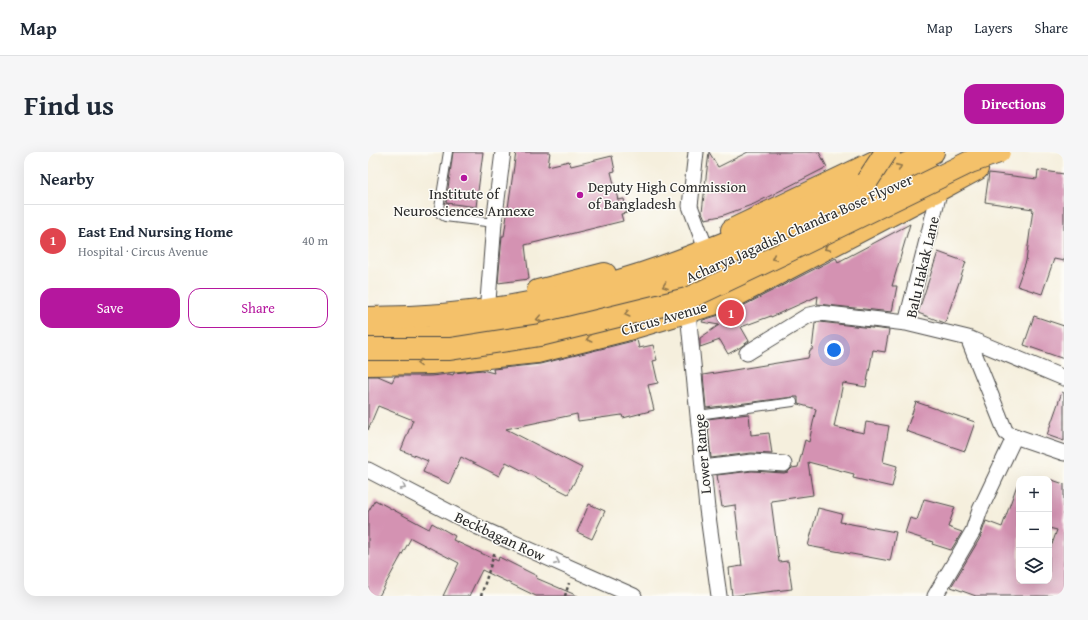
<!DOCTYPE html>
<meta charset="utf-8">
<style>
body{margin:0;font-family:"Gentium Book Plus",serif;background:#f6f6f7;color:#1f2937}
.controls{position:absolute;right:12px;bottom:12px;display:grid;overflow:hidden;border-radius:8px;box-shadow:0 4px 16px #0002}
.controls button{width:36px;height:36px;display:grid;place-items:center;padding:0;border:0;border-bottom:1px solid #e0e1e3;background:#fff;color:#1f2937;font:20px sans-serif}
.you{position:absolute;left:466px;top:198px;width:14px;height:14px;margin:-10px;border:3px solid #fff;border-radius:50%;background:#1a73e8;box-shadow:0 0 0 6px #1a73e833}
.badge{display:grid;place-items:center;width:26px;height:26px;border-radius:50%;background:#b5179e;color:#fff;font-size:13px;font-weight:700}
.pin{position:absolute;translate:-50% -50%;border:2px solid #fff;box-shadow:0 1px 4px #0006}
.list{margin:0;padding:0;list-style:none}
h2{display:flex;justify-content:space-between;align-items:center;height:52px;margin:0;padding:0 16px;font-size:17px}
h2 small{font-size:13px;font-weight:400;color:#747a83}
.list li{display:grid;grid-template-columns:26px 1fr auto;gap:12px;align-items:center;box-sizing:border-box;height:72px;padding:0 16px;border-top:1px solid #e0e1e3}
.list b{display:block;font-size:15px;white-space:nowrap}
.list p{margin:0;font-size:13px;white-space:nowrap;color:#747a83}
.list em{font-size:13px;font-style:normal;color:#747a83}
.actions{display:flex;gap:8px;padding:12px 16px}
.actions a{flex:1;padding:9px 0;border:1px solid #b5179e;border-radius:12px;text-align:center;font-size:14px;color:#b5179e}
.actions .main{background:#b5179e;color:#fff}
.icon{flex:none;width:22px;height:22px;fill:none;stroke:currentColor;stroke-width:2;stroke-linecap:round;stroke-linejoin:round}
.map{position:relative;flex:none;width:696px;height:444px;overflow:hidden;border-radius:12px}
header{display:flex;align-items:center;gap:24px;box-sizing:border-box;height:56px;padding:0 20px;background:#fff;border-bottom:1px solid #e0e1e3}
header strong{font-size:19px}
nav{display:flex;gap:22px;margin-inline-start:auto;font-size:14px}
.intro{display:flex;align-items:center;justify-content:space-between;box-sizing:border-box;height:96px;padding:0 24px}
h1{margin:0;font-size:28px}
.button{padding:10px 18px;border-radius:12px;background:#b5179e;color:#fff;font-size:14px;font-weight:700}
main{display:flex;gap:24px;padding:0 24px}
aside{flex:1;background:#fff;border-radius:12px;box-shadow:0 4px 16px #0002}
.map>svg:first-child{display:block}
.building{fill:#d492b2}
.lines{fill:none;stroke-linecap:round;stroke-linejoin:round}
.lane-casing{stroke:#494846;stroke-width:10}
.street-casing{stroke:#494846;stroke-width:17}
.primary-casing{stroke:#494846;stroke-width:24}
.highway-casing{stroke:#494846;stroke-width:24}
.path{stroke:#494846;stroke-width:2.5;stroke-dasharray:3 3;stroke-linecap:butt}
.lane{stroke:#fff;stroke-width:8}
.street{stroke:#fff;stroke-width:15}
.primary{stroke:#f4c16a;stroke-width:22}
.highway{stroke:#f4c16a;stroke-width:22}
.highway-bridge-casing{stroke:#494846;stroke-width:24;stroke-linecap:butt}
.highway-bridge{stroke:#f4c16a;stroke-width:22}
.oneway{stroke:#90764a}
.oneway2{stroke:#a0a0a0}
.poi-dot{fill:#b5179e;stroke:#fdfcf7;stroke-width:1.5}
.labels{text-anchor:middle;dominant-baseline:central;stroke-width:3;stroke-linejoin:round;paint-order:stroke}
.poi-label{font-size:15px;fill:#2b2b2b;stroke:#fdfcf7;text-anchor:start}
.street-label{font-size:15px;fill:#2b2b2b;stroke:#fdfcf7}
</style>
<header>
<strong>Map</strong>
<nav><a>Map</a><a>Layers</a><a>Share</a></nav>
</header>
<div class="intro"><h1>Find us</h1><a class="button">Directions</a></div>
<main>
<aside>
<h2>Nearby<small></small></h2>
<ul class="list">
<li><span class="badge" style="background:#e0444e">1</span><div><b>East End Nursing Home</b><p>Hospital · Circus Avenue</p></div><em>40 m</em></li>
</ul>
<div class="actions"><a class="main">Save</a><a>Share</a></div>
</aside>
<div class="map">
<svg width="696" height="444" viewBox="0 0 696 444">
<rect width="100%" height="100%" fill="#fdfcf7"/>
<filter id="ink" filterUnits="userSpaceOnUse"><feTurbulence type="fractalNoise" baseFrequency=".025" numOctaves="2"/><feDisplacementMap in="SourceGraphic" scale="8" xChannelSelector="R" yChannelSelector="G"/><feConvolveMatrix kernelMatrix="1 2 1 2 8 2 1 2 1" color-interpolation-filters="sRGB"/></filter>
<filter id="wash" filterUnits="userSpaceOnUse"><feTurbulence type="fractalNoise" baseFrequency=".012" numOctaves="4" result="noise"/><feDisplacementMap in="SourceGraphic" scale="16" xChannelSelector="R" yChannelSelector="G"/><feGaussianBlur stdDeviation="0.9" result="paint"/><feColorMatrix in="noise" values="0 0 0 0 0 0 0 0 0 0 0 0 0 0 0 0 0 1.4 0 .05"/><feComposite in="paint" operator="in"/></filter>
<g filter="url(#wash)">
<rect width="100%" height="100%" fill="#f5efdd"/>
<g id="blocks">
<!-- building -->
<path class="building" d="M85,0H115L108,55L78,51Z
M148,0H182L180,14L201,9L203,14L244,4L247,19L243,20L250,48L256,47L259,61L253,62L255,69L157,93L161,127L130,131L134,84H136Z
M341,0L350,15L380,0H451L459,15L386,52L353,64L337,67L334,60Z
M670,18L696,22V109L686,107L674,142L649,134L658,109L665,57L617,50L621,21L669,27Z
M542,72L524,134H529L524,160L449,152L450,144L403,165V164L373,175L381,189L371,196L360,202L352,188L332,195V186L351,173L334,170L335,168L365,159L468,106L470,110Z
M570,100L598,110L577,171L550,161Z
M666,164L696,174V207L656,193Z
M452,170L521,178L517,200L505,198L498,235L475,231L466,275L496,281L498,270L521,274L515,310L529,314L524,335L485,326L486,322L440,310L445,343L403,349L411,410L420,409L424,437L364,444L361,416L374,414L367,353L354,355L349,323L384,319L416,321L420,320L424,316L430,315L437,288L441,290L448,257L430,252V245H425L338,256L335,223L440,206L442,198H444L447,171Z
M269,188L271,196L285,193L289,208L285,209L290,231L280,233L286,258L255,266L254,263L210,269L209,262L138,277L214,316L200,342L138,310L131,324L93,305L81,332L55,320L60,309L33,298L45,268L10,254L0,278V224H10L24,230L27,224H63L81,222L85,223L86,221L114,218L126,221L125,217L172,212Z
M694,240L696,241V289L679,283Z
M548,250L607,270L597,299L538,279Z
M381,262L383,283L401,281L404,302L383,301L343,306L339,267Z
M681,327L696,332V438L694,444H608L583,435L612,386L618,369L634,375L649,333H651V429H681V401L689,378L681,376Z
M556,347L587,355L580,375L594,380L583,398L564,392L565,390L537,381L542,366L549,368Z
M7,348L61,377L64,371L87,384L85,388L130,409L131,405L169,424L168,426L210,444H168L114,418L101,444H75L91,411L43,386L11,444H0V360Z
M221,352L237,359L224,387L209,380Z
M450,356L474,362L472,370L528,380L522,409L440,394Z"/>
</g>
</g>
<g filter="url(#ink)">
<use href="#blocks" fill-opacity="0" stroke="#494846" stroke-width="1"/>
<g class="lines">
<!-- lane casing -->
<g class="lane-casing">
<path id="lane" d="M80,0L71,56L72,62L77,65L126,71
M330,263L425,250"/>
</g>
<!-- street casing -->
<g class="street-casing">
<path id="street" d="M328,0L322,54L335,89
M572,37L538,171L600,186L696,226
M120,149L126,71L135,0
M320,160L339,357L351,444
M600,186L638,281L696,301
M379,201L441,163L452,161L538,171
M335,316L384,310L416,312
M0,318L110,375L266,444
M567,444L605,379L612,358L647,284"/>
</g>
<!-- primary casing -->
<g class="primary-casing">
<path id="primary" d="M364,78L521,3
M170,139L237,122
M0,186L62,185L109,179L226,155L294,135L408,89L559,19
M0,212L63,211L169,200L257,178L359,148L572,37L609,17"/>
</g>
<!-- highway casing -->
<g class="highway-casing">
<path id="highway" d="M0,166C92,166 186,151 274,122C374,88 469,43 565,0"/>
</g>
<!-- path -->
<path class="path" d="M113,444L127,399
M197,444L201,431"/>
<!-- lane -->
<use href="#lane" class="lane"/>
<!-- street -->
<use href="#street" class="street"/>
<!-- primary -->
<use href="#primary" class="primary"/>
<!-- highway -->
<use href="#highway" class="highway"/>
<!-- highway-bridge casing -->
<g class="highway-bridge-casing">
<path id="highway-bridge" d="M499,29L518,0
M0,197H82L172,183L319,147L422,98L602,10L631,0"/>
</g>
<!-- highway-bridge -->
<use href="#highway-bridge" class="highway-bridge"/>
</g>
<!-- one-way arrows -->
<defs><path id="oneway-chevron" d="M-2-3.5L2.5 0L-2 3.5" fill="none" stroke-width="1.6" stroke-linecap="round" stroke-linejoin="round"/></defs>
<g class="oneway">
<use href="#oneway-chevron" transform="translate(531 15) rotate(-24)"/>
<use href="#oneway-chevron" transform="translate(459 96) rotate(153)"/>
<use href="#oneway-chevron" transform="translate(406 106) rotate(155)"/>
<use href="#oneway-chevron" transform="translate(297 134) rotate(160)"/>
<use href="#oneway-chevron" transform="translate(259 162) rotate(166)"/>
<use href="#oneway-chevron" transform="translate(171 167) rotate(168)"/>
<use href="#oneway-chevron" transform="translate(221 187) rotate(166)"/>
<use href="#oneway-chevron" transform="translate(51 211) rotate(179)"/>
</g>
<g class="oneway2">
<use href="#oneway-chevron" transform="translate(35 335) rotate(28)"/>
<use href="#oneway-chevron" transform="translate(189 410) rotate(24)"/>
</g>
</g>
<!-- markers -->
<g class="poi-dot">
<circle cx="96" cy="26" r="4"/>
<circle cx="212" cy="43" r="4"/>
</g>
<g class="labels">
<!-- poi labels -->
<g class="poi-label">
<text x="220" y="34">Deputy High Commission<tspan x="220" dy="17">of Bangladesh</tspan></text>
<text x="96" y="41" text-anchor="middle">Institute of<tspan x="96" dy="17">Neurosciences Annexe</tspan></text>
</g>
<!-- street labels -->
<g class="street-label">
<text transform="translate(431 76) rotate(-24)">Acharya Jagadish Chandra Bose Flyover</text>
<text transform="translate(554 115) rotate(-77)">Balu Hakak Lane</text>
<text transform="translate(296 166) rotate(-16)">Circus Avenue</text>
<text transform="translate(334 302) rotate(-95)">Lower Range</text>
<text transform="translate(132 384) rotate(25)">Beckbagan Row</text>
</g>
</g>
</svg>
<div class="controls">
<button>+</button>
<button>−</button>
<button><svg class="icon" aria-label="layers" viewBox="0 0 24 24"><path d="M12 4l9 5-9 5-9-5zM3 14l9 5 9-5"/></svg></button>
</div>
<div class="you"></div>
<div class="pin badge" style="left:363px;top:161px;background:#e0444e">1</div>
</div>
</main>
